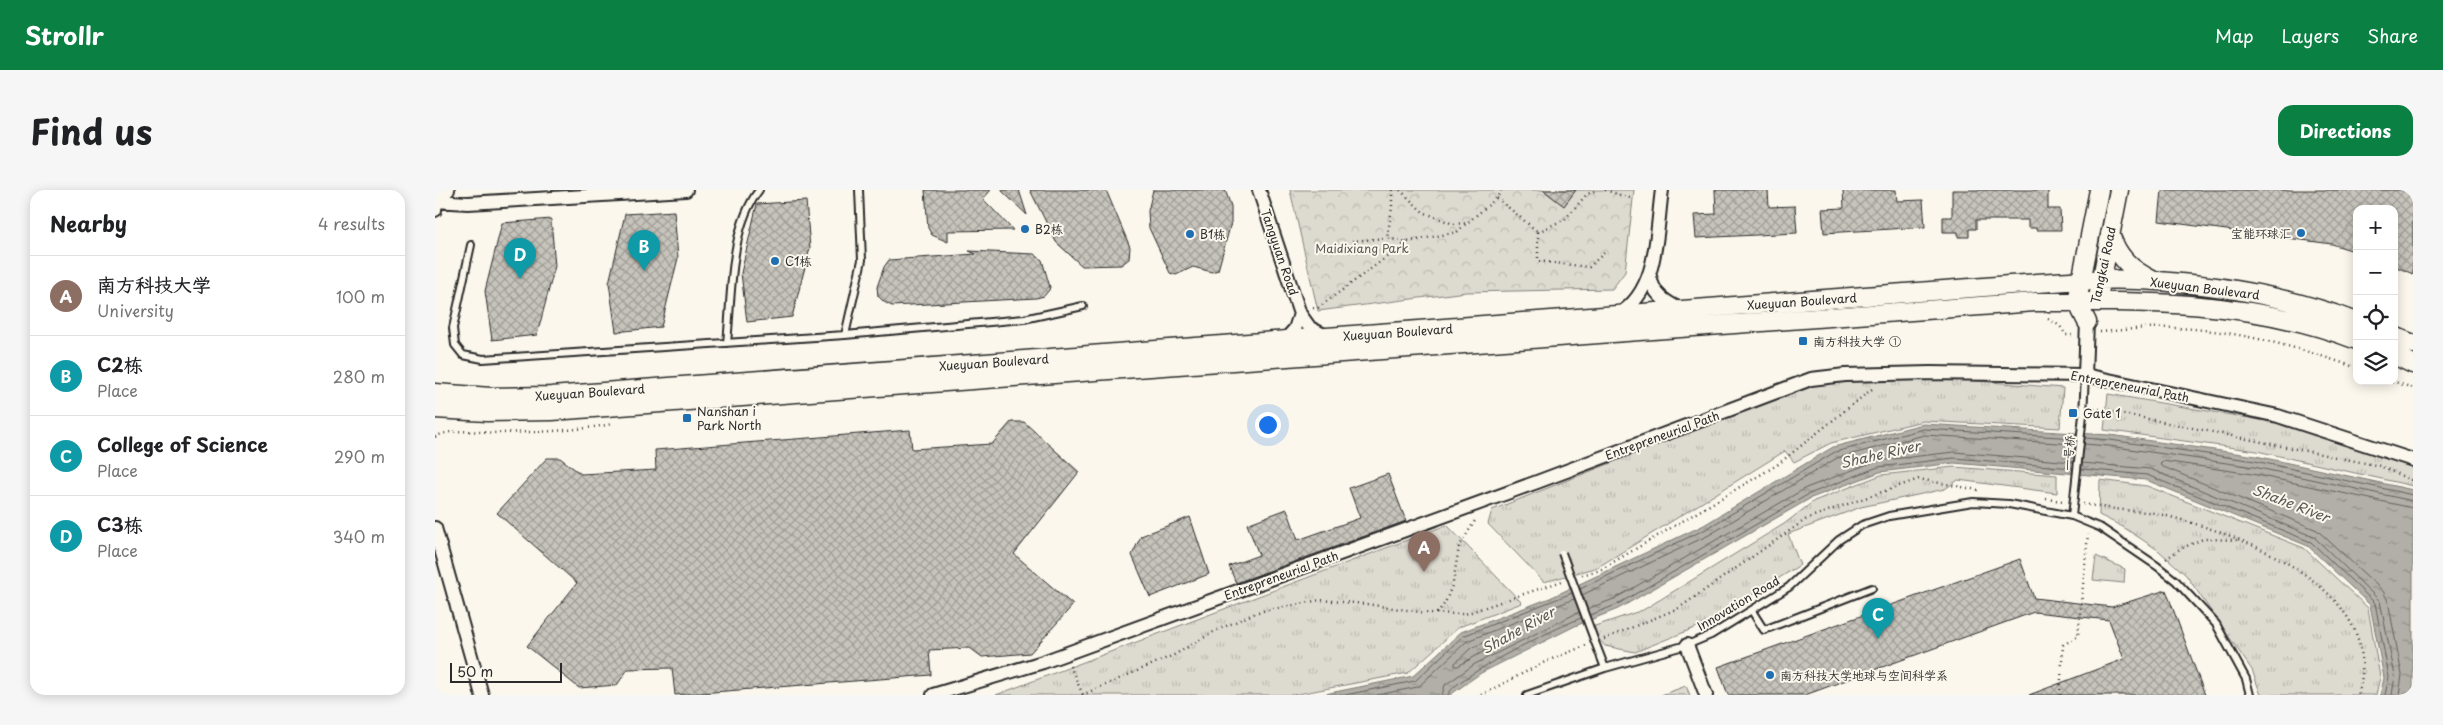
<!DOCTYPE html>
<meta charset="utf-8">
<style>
body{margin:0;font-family:"Playpen Sans","LXGW WenKai TC",sans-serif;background:#f6f6f6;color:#202124}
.controls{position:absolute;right:15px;top:15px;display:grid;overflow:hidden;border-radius:10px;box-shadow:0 2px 12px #0003}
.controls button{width:45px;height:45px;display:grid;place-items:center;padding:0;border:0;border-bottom:1px solid #e0e0e0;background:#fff;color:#202124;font:25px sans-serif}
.scale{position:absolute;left:15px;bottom:12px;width:112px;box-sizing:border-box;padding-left:5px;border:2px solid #2b2b2b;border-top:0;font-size:14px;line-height:18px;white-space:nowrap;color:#2b2b2b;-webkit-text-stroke:4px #fbf7ec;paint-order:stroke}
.you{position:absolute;left:832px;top:234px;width:18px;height:18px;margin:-12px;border:4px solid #fff;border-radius:50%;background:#1a73e8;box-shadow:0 0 0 8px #1a73e833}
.badge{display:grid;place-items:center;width:32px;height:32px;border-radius:50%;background:#0b8043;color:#fff;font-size:16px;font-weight:700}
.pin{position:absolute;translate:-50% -41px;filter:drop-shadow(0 1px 2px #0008)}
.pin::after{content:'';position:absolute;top:26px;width:18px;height:15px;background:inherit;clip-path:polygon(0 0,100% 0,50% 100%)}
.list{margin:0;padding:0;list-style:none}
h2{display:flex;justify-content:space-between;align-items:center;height:65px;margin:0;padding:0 20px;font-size:21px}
h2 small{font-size:16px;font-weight:400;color:#757577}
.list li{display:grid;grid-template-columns:32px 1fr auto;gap:15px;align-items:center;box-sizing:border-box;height:80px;padding:0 20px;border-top:1px solid #e0e0e0}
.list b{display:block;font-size:19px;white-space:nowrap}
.list p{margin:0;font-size:16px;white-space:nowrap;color:#757577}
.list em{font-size:16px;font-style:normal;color:#757577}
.icon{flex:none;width:28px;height:28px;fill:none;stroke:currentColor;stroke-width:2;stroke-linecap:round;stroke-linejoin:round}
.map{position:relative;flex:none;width:1978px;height:505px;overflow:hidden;border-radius:15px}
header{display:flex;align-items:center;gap:30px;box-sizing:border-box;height:70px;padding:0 25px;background:#0b8043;color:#fff}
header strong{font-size:24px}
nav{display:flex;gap:28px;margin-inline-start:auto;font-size:18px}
.intro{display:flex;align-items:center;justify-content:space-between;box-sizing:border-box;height:120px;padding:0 30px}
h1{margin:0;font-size:35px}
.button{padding:12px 22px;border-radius:15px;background:#0b8043;color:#fff;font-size:18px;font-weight:700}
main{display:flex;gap:30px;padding:0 30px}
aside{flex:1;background:#fff;border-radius:15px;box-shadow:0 2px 12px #0003}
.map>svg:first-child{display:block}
.grass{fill:url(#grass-tufts);stroke:#84827e}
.forest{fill:url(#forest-crowns);stroke:#84827e}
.water{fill:url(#water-ripples);stroke:#7b7a75}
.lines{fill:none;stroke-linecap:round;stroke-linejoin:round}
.shore{stroke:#61605d;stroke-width:1}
.building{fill:url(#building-cross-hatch);stroke:#2b2b2b}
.lane-casing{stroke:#2b2b2b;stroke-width:10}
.street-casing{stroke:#2b2b2b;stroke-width:16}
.secondary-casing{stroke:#2b2b2b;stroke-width:21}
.path{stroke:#2b2b2b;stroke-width:2.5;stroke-dasharray:1 4;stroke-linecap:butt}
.lane{stroke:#fbf7ec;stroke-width:6}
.street{stroke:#fbf7ec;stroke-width:12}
.secondary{stroke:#fbf7ec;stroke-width:18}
.lane-bridge-casing{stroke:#2b2b2b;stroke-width:10;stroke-linecap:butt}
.lane-bridge{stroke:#fbf7ec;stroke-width:6}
.poi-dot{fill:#1f6fb2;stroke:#fbf7ec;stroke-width:2}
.labels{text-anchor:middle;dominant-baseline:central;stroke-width:4;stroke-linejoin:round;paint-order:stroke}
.poi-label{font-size:12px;fill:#2b2b2b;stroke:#fbf7ec;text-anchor:start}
.park-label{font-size:12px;fill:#585754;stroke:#fbf7ec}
.street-label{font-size:12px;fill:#2b2b2b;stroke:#fbf7ec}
.water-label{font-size:14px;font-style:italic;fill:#5a5956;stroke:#fbf7ec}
</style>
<header>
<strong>Strollr</strong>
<nav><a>Map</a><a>Layers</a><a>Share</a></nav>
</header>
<div class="intro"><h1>Find us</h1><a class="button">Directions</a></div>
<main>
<aside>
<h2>Nearby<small>4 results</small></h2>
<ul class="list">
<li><span class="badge" style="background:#8d6e63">A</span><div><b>南方科技大学</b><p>University</p></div><em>100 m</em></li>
<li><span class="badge" style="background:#0f9aa8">B</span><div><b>C2栋</b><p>Place</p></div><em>280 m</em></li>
<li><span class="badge" style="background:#0f9aa8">C</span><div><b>College of Science</b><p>Place</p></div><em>290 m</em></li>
<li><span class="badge" style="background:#0f9aa8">D</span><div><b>C3栋</b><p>Place</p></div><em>340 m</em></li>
</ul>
</aside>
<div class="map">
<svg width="1978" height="505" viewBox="0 0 1978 505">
<defs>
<pattern id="grass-tufts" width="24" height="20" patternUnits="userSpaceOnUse" patternTransform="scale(1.25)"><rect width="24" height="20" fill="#dddad0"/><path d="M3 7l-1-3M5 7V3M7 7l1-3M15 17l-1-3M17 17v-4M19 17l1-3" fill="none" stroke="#bebbb3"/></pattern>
<pattern id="forest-crowns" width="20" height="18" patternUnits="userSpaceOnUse" patternTransform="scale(1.25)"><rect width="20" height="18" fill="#dddad0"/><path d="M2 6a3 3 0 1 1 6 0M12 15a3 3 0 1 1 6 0" fill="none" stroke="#bebbb3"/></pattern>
<pattern id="water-ripples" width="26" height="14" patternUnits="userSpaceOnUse" patternTransform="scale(1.25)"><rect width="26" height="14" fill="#b1afa7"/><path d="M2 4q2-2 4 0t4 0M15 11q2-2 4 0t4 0" fill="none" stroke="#908f88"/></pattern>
<pattern id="building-cross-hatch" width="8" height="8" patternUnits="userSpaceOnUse" patternTransform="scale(1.25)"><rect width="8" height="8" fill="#c7c4bc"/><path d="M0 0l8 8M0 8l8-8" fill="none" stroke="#a29f99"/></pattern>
</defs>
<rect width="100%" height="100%" fill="#fbf7ec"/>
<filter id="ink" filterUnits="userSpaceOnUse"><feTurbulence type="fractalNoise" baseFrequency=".02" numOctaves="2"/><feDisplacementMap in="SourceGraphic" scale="10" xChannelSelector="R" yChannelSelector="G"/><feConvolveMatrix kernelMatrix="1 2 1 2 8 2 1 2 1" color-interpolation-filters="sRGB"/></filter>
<g filter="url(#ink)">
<!-- grass -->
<path class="grass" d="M1494,187L1628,198L1625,238L1488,231L1396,253L1359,272L1350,261L1163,377L1109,392L1053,334L1057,320L1376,194Z
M1673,204L1843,233L1926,257L1978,276V296L1822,261L1669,240Z
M1519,277L1622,285V303L1523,290L1510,299L1426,317L1353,344L1365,375L1272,433L1200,462L1170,456L1154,438L1208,420L1349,334L1379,311L1446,285Z
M1665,290L1712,296L1869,358L1933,418L1945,487L1941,505H1826L1817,480L1751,385L1723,360L1688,337L1664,325Z
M1012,335L1087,413L1024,437L973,483L858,505H561Z
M1661,366L1690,379L1689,393L1658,390Z"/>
<!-- forest -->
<path class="forest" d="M855,0H1199L1190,82L1177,99L1031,102L883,121Z
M1251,496L1255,505H1226Z"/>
<!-- water -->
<path class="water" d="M1488,234L1675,245L1821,266L1978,300V505H1945L1949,488L1935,415L1873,356L1711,290L1519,273L1445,282L1376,308L1183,419L1140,436L1046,483L1015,505H885L978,486L1026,442L1115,408L1269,335L1398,257Z"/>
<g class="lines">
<!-- shore -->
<path class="shore" d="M1650,248L1675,250L1820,271L1978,305
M1649,254L1674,256L1819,277L1978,311
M1647,273L1715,279L1879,347L1945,411L1960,486L1957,505
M1647,279L1712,285L1876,352L1940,413L1954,487L1950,505
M1145,399L1271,339L1400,262L1489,239L1641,248
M1147,405L1274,345L1402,268L1489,245L1640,254
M1152,419L1179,409L1371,298L1441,271L1519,262L1638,272
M1155,425L1181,415L1374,304L1443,277L1519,268L1638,278
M1067,446L1070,447L1069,450L1023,476H1020V473L1036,458Z
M910,505L980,491L1028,446L1137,403
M942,505L983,497L1032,451L1139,409
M1007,505L1010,495L1040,474L1144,422
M1013,505C1015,489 1127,435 1146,428
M1964,505L1967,485L1953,411L1948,401L1882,340L1726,276L1725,273L1728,271L1817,284L1978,318"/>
</g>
<!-- building -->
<path class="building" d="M490,0H556L548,9L578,40L513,41V52L497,45L493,38Z
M566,0H584L592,25Z
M595,0H671L695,57L694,69L686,75L647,76L621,52Z
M718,0H790L796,16V33L783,80L777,82L758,77L741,85L735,83L714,38L713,21Z
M1108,0H1141L1129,16Z
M1280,0H1333L1334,17L1360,16L1362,43L1261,48L1259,25L1281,24Z
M1408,0H1461L1462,11L1488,10L1490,37L1389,43L1387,19L1409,18Z
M1517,0H1613V19H1625L1626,40H1601V38H1593V30H1541V39H1534V47H1523V42H1508V27H1517Z
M1727,0H1978V84L1959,76V19H1922V62L1897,54L1724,31Z
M371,11L375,58L357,127L312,132L306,83L322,14Z
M239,21L243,68L226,137L181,142L174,93L190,24Z
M116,29L120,76L102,145L57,150L50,101L67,33Z
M534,61L599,64L607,70L615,97L614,100L609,106L601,108L457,116L449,112L443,106L442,97L449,77L454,70L541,64Z
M576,232H589L644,282L579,364L638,415L595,463L547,467L535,458L494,460L496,485L240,505L237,478L193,479L182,495L144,498L92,456L142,393L62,323L112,268H125L146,284L221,280L220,260L475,240L477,259L557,254Z
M953,284L971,331L801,393L794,376L824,365L812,334L852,319L863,350L925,328L914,298Z
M755,327L774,384L715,407L697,365L706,346Z
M1585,369L1599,408L1677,417L1731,400L1770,505H1594L1689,469L1674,430L1599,422L1370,505H1293L1283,477Z"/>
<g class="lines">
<!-- lane casing -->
<g class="lane-casing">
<path id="lane" d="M36,55L18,138L20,155L28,165L48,169L410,145L589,129L648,116
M410,145L427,70L424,0
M292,153C297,105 294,39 324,0
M1637,326L1648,225L1650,185
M1317,421L1329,440L1437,398
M1160,452L1170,478
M1092,505L1170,478L1252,455L1276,445L1354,397L1404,350L1427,335L1454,326L1538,312L1574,314L1637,326L1666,338L1722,376L1741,391L1781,434L1811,489L1815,505"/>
</g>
<!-- street casing -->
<g class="street-casing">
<path id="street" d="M824,0L865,124L875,138L893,147
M0,11L33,13L251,0
M0,20L1,11L13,0
M1215,86C1218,104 1230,112 1247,120
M1184,124C1224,100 1221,42 1227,0
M850,150L860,139L865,124
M1650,185L1652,132
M0,338L47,505
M1252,455L1271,505
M498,505L608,472L1102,292L1376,189L1410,185L1495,183L1650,185L1843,226L1978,270"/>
</g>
<!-- secondary casing -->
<g class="secondary-casing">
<path id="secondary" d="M1675,44C1683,67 1695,79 1717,90
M1664,103L1684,0
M1652,132L1642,112L1664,0
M1959,146L1978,154
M1959,165L1978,174
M0,203L56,207L116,206L1562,96C1609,93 1656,88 1703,90C1776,93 1852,106 1922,132
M0,219L52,222L117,221L1600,112C1709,111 1818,110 1922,150"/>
</g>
<!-- path -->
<path class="path" d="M957,0V18L952,48L972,52L1022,42L1032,33
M965,0L988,22L1018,34L1032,33L1062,8L1066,0
M1170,0L1198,9
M1062,8L1103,42
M1103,42V71L1154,77L1169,63
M1103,42L1130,29L1152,4L1163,0
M917,51L952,48
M878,118H883L972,52
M1613,129L1625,136L1631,145H1637
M1665,142C1681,141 1696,139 1711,138C1784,135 1854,154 1922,178
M1957,191L1978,198
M1659,218L1945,276L1978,291
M0,247C18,237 45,243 65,243C102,242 141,241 177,234
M1611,309L1628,311
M1648,314C1662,316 1676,319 1690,320C1701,322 1713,321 1724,324C1804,343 1955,398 1923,505
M1731,369L1745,359L1768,349L1805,350
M1147,385L1165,380L1342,275L1437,199
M1002,423L1010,413L1018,393L1024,357L1041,329
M1169,449L1244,418L1373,328L1484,289L1543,300
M635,476L648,505
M647,505L739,465L782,440L823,422L885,410L931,414L992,423L1030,424L1127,391
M1046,505L1112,471L1152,455
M1625,505L1628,455L1643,446L1653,344"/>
<!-- lane -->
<use href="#lane" class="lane"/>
<!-- street -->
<use href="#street" class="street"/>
<!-- secondary -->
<use href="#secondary" class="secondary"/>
<!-- lane-bridge casing -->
<g class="lane-bridge-casing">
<path id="lane-bridge" d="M1127,363L1160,452"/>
</g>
<!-- lane-bridge -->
<use href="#lane-bridge" class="lane-bridge"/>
</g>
</g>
<!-- markers -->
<g class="poi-dot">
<circle cx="590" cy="39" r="5"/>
<circle cx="1866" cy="43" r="5"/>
<circle cx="755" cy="44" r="5"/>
<circle cx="340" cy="71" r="5"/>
<rect x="1363" y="146" width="10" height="10" rx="2.5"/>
<rect x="1633" y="218" width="10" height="10" rx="2.5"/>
<rect x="247" y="223" width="10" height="10" rx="2.5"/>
<circle cx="1335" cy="485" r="5"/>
</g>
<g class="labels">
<!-- poi labels -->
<g class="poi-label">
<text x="600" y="39">B2栋</text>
<text x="1856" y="43" text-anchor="end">宝能环球汇</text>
<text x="765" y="44">B1栋</text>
<text x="350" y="71">C1栋</text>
<text x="1378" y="151">南方科技大学 ①</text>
<text x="262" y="221">Nanshan i<tspan x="262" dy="14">Park North</tspan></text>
<text x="1648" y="223">Gate 1</text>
<text x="1345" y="485">南方科技大学地球与空间科学系</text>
</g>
<!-- park labels -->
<g class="park-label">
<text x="927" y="58">Maidixiang Park</text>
</g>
<!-- street labels -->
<g class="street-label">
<text transform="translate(845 62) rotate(71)">Tangyuan Road</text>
<text transform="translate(1668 75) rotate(-78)">Tangkai Road</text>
<text transform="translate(1770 98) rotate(7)">Xueyuan Boulevard</text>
<text transform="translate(1367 111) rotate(-4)">Xueyuan Boulevard</text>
<text transform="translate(963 142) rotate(-4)">Xueyuan Boulevard</text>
<text transform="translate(559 172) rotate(-4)">Xueyuan Boulevard</text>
<text transform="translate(1695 196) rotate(11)">Entrepreneurial Path</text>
<text transform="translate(155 202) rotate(-4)">Xueyuan Boulevard</text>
<text transform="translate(1227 245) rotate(-20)">Entrepreneurial Path</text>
<text transform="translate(1633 263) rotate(-85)">一号桥</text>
<text transform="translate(846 385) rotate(-20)">Entrepreneurial Path</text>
<text transform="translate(1303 413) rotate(-31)">Innovation Road</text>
</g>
<!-- water labels -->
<g class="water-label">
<text transform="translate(1445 264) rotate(-13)">Shahe River</text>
<text transform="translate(1856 313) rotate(21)">Shahe River</text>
<text transform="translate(1083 440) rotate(-29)">Shahe River</text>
</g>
</g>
</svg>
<div class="controls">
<button>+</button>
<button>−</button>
<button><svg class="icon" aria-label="locate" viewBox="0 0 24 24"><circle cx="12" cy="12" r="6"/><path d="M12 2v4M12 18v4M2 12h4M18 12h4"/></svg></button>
<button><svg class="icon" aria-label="layers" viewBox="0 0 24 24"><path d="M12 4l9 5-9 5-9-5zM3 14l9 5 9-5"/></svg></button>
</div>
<div class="scale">50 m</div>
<div class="you"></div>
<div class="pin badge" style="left:989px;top:382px;background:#8d6e63">A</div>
<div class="pin badge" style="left:209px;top:81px;background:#0f9aa8">B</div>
<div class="pin badge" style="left:1443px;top:449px;background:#0f9aa8">C</div>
<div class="pin badge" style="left:85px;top:89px;background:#0f9aa8">D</div>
</div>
</main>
